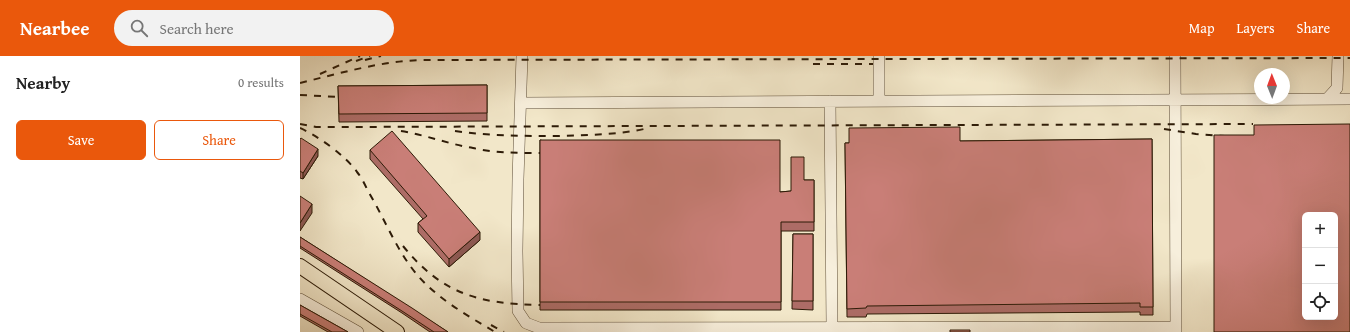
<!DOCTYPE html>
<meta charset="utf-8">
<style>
body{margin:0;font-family:"Gentium Book Plus",serif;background:#f2f2f2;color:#222}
.controls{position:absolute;right:12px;bottom:12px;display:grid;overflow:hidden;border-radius:6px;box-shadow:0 4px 16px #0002}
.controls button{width:36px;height:36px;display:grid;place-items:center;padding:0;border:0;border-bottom:1px solid #e0e0e0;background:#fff;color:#222;font:20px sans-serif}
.compass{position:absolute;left:954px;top:12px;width:36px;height:36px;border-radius:50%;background:#fff;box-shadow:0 4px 16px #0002;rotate:359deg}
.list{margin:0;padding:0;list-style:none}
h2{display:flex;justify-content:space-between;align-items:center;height:52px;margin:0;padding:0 16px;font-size:17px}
h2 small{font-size:13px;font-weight:400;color:#767676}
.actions{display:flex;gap:8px;padding:12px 16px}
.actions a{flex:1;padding:9px 0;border:1px solid #ea580c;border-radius:6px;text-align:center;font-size:14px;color:#ea580c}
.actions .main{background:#ea580c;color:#fff}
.icon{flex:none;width:22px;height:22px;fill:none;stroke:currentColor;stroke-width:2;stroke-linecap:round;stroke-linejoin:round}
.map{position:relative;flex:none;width:1050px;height:276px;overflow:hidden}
header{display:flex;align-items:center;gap:24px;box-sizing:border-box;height:56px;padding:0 20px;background:#ea580c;color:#fff}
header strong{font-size:19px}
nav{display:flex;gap:22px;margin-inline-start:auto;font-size:14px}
.search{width:280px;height:36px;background:#f2f2f2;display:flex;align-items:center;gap:10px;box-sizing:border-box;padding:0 14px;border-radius:22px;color:#767676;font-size:15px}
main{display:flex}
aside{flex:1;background:#fff}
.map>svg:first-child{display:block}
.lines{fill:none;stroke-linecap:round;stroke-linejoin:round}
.minor-casing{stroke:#5e4e38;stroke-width:12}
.major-casing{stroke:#2d1b07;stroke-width:16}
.minor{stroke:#f7efdc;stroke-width:11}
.major{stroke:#f2e7c9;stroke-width:14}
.rail{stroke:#2d1b07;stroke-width:2;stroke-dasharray:7 7;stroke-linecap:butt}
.wall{fill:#ad6c66;stroke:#2d1b07}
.shaded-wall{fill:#8d5853;stroke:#2d1b07}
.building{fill:#c97e77;stroke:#2d1b07;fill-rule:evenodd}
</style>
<header>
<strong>Nearbee</strong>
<div class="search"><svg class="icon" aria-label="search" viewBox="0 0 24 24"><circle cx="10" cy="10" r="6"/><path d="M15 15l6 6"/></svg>Search here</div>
<nav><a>Map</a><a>Layers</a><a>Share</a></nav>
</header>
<main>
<aside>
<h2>Nearby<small>0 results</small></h2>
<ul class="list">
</ul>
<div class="actions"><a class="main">Save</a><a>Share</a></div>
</aside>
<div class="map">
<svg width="1050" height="276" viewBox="0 0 1050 276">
<rect width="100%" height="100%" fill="#f2e7c9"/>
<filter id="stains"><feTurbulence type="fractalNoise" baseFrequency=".005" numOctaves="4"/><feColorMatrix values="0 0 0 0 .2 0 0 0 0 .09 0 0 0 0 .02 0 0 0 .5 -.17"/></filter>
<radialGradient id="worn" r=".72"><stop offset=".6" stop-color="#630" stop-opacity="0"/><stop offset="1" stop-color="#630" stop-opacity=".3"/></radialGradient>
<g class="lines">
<!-- minor casing -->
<g class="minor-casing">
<path id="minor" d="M222,0L218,123L217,195L218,255L226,267L239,272L876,271
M579,0V45
M875,0L876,276
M1027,43L1037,32L1038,0
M530,45L532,270
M221,47L1050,43
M0,243L58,276"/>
</g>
<!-- major casing -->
<g class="major-casing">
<path id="major" d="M0,210L97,276"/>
</g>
<!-- minor -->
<use href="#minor" class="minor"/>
<!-- major -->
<use href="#major" class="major"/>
<!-- rail -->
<path class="rail" d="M65,4L81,0
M56,5L70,0
M513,8H573
M20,18L60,0
M0,27C41,17 81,5 123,4L1050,2
M0,39L38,41
M0,68L16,71H44L953,68
M0,72C18,80 46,100 57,116C62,122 65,129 68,135C83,160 94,188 111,211C132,240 165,258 195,276
M864,73L896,78L925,80
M101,75C126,79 148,88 173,92C195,97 217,97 240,97
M155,75C189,80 222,80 256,80C286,79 315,79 344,73
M103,190C142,238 179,248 240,249
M191,269L204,276"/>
</g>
<!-- wall -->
<path class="wall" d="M187,29V65L39,66L38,30Z
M0,83L18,100L3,123L0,122Z
M852,83L853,259H840V256L567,258L566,261H547L545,87L660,85Z
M240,84L480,136L491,135L504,124H514V175H481V254H240Z
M70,94L180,184L149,211L118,176V167L123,163L70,103Z
M493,178H513V254L492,253Z
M0,181L148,276H130L102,257L0,192Z
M0,249L48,276H28L0,260Z"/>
<!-- shaded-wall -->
<path class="shaded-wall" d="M18,93V100L3,123V117Z
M12,148V157L0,175V167Z
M180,176V184L149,211V203Z"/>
<!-- building -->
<path class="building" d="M187,29V57L39,58L38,30Z
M1050,68V276H914V79H954V69ZM1005,159H1035V261H1005Z
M660,71V85L852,83L853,251H840V247L567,250L566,252L547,253L545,87H549V72Z
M92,75L180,176L149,203L118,167L127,160L70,94Z
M1,82L18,93L3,117L0,115V83Z
M240,84H480V136L491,135V101H504V124H514V166H481V246H240Z
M0,140L12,148L0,167Z
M493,178H513V245H492Z
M0,181L112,252L148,276H134L102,255L0,190Z
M0,249L48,276H32L0,258Z
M650,274H670V276H650Z"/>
<rect width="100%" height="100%" filter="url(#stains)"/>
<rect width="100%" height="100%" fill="url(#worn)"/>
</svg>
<div class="controls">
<button>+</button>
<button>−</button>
<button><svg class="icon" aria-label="locate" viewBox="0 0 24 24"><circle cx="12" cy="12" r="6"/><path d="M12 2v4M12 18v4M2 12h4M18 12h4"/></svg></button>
</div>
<svg class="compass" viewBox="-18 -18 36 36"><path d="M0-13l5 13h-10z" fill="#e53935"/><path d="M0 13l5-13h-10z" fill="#767676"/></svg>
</div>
</main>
